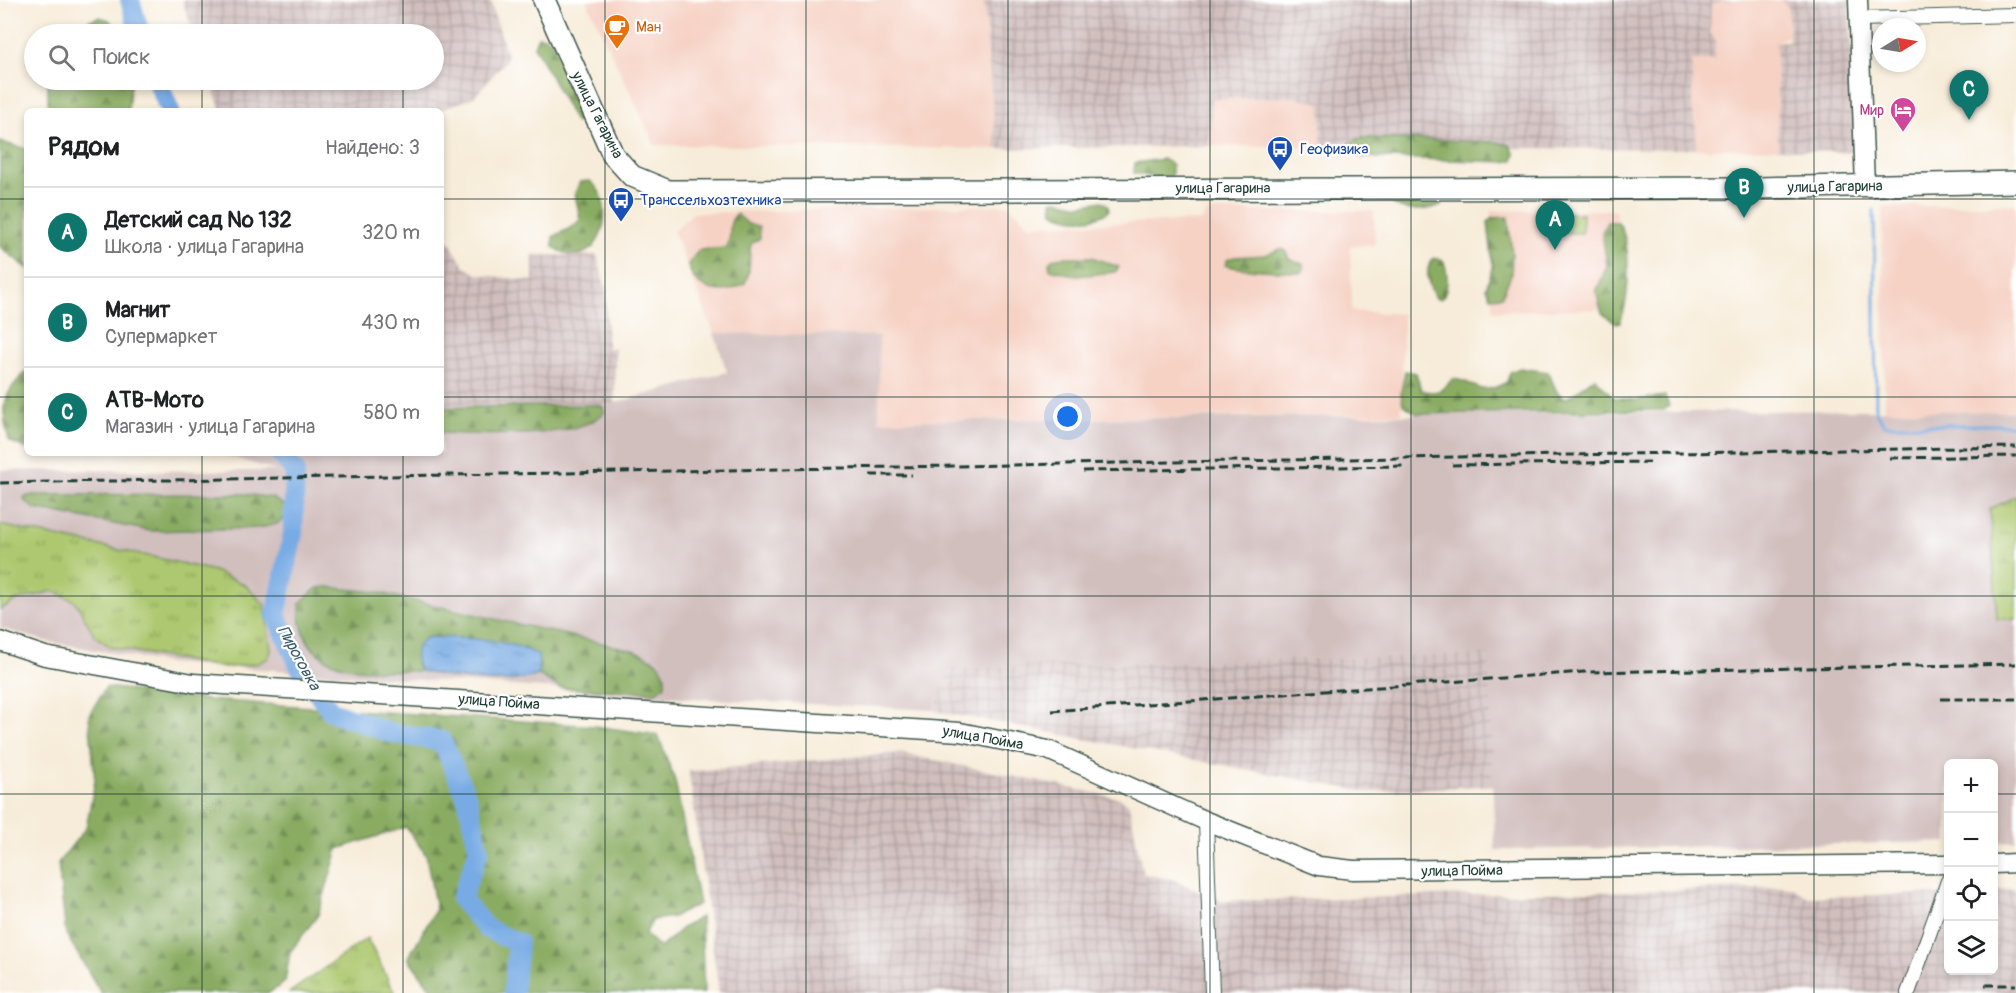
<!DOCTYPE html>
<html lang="ru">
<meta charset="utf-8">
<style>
body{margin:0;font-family:Pangolin,sans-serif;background:#f6f6f6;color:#202124}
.controls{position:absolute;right:18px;bottom:18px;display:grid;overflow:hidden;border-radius:9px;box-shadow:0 3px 9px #0003}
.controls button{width:54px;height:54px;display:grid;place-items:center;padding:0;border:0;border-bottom:2px solid #e0e0e0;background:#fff;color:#202124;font:30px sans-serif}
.compass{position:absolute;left:1872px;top:18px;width:54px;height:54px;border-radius:50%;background:#fff;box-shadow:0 3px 9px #0003;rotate:79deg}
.you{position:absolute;left:1068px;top:417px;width:21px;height:21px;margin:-15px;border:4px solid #fff;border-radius:50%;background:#1a73e8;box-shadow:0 0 0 9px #1a73e833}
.badge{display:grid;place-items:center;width:39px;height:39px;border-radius:50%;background:#0f766e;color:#fff;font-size:20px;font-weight:700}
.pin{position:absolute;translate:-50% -50px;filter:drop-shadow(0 2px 3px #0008)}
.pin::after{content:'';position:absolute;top:32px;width:21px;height:18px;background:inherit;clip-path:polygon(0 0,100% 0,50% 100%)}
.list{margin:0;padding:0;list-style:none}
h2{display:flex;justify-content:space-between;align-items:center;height:78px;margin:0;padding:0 24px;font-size:26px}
h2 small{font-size:20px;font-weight:400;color:#757577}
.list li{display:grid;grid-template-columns:39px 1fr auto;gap:18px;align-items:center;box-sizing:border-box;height:90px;padding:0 24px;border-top:2px solid #e0e0e0}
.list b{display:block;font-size:22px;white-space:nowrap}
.list p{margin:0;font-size:20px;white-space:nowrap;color:#757577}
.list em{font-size:20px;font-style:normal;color:#757577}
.icon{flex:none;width:33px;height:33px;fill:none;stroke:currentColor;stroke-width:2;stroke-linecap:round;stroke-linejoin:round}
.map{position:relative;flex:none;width:2016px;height:993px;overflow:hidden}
.search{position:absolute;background:#fff;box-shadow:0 3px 9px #0003;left:24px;top:24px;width:420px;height:66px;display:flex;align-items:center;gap:15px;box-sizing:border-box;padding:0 21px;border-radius:33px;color:#757577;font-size:22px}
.panel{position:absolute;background:#fff;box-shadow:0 3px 9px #0003;left:24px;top:108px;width:420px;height:348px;border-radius:9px}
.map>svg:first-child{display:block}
.built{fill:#f6d2c4}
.industrial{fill:url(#industrial-grid)}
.railway{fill:#d1bfbe}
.grass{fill:url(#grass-tufts);stroke:#668252;stroke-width:1.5}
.forest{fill:url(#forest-firs);stroke:#54744b;stroke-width:1.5}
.pitch{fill:#adc86f;stroke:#668252;stroke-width:1.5}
.water{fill:url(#water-ripples);stroke:#4c748c;stroke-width:1.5}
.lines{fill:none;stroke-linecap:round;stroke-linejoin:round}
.stream{stroke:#78abe4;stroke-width:3}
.river{stroke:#78abe4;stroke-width:20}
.street-casing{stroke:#3f574d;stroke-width:16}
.secondary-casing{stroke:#3f574d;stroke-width:21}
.primary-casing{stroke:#3f574d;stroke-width:24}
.street{stroke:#fff;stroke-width:14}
.secondary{stroke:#fff;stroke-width:18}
.primary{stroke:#fff;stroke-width:21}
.rail{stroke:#1f3d34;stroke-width:3;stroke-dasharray:9 4.5;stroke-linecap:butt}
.grid{fill:none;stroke:#1f3d34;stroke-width:1.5;stroke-opacity:0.55}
.labels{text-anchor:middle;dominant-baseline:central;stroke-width:4.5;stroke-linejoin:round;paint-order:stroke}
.food-label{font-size:15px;fill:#c56008;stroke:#fff;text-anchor:start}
.hotel-label{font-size:15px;fill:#b23c85;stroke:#fff;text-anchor:end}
.street-label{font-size:15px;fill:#1f3d34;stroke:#fff}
.transit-label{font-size:15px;fill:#164399;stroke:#fff;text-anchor:start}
.water-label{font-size:16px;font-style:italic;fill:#3a5e69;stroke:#fff}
</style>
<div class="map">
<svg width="2016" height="993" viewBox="0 0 2016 993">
<defs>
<pattern id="industrial-grid" width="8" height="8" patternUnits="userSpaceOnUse" patternTransform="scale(1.5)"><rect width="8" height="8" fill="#d1bfbe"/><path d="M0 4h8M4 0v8" fill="none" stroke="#a99c9b"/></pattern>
<pattern id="grass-tufts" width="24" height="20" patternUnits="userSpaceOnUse" patternTransform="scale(1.5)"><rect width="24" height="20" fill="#adc86f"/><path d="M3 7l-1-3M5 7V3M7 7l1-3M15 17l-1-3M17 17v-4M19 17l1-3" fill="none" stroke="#8ca45c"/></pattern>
<pattern id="forest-firs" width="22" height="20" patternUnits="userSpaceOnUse" patternTransform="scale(1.5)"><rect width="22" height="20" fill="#8aac62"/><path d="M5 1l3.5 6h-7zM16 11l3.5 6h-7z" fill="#708d52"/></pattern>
<pattern id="water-ripples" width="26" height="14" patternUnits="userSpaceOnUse" patternTransform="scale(1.5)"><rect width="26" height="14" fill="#78abe4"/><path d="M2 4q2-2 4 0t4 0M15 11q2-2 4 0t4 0" fill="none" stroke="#628cba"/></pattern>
</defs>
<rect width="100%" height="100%" fill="#fff"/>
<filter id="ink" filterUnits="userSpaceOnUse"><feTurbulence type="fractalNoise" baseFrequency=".0167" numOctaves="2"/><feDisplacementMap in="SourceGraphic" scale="12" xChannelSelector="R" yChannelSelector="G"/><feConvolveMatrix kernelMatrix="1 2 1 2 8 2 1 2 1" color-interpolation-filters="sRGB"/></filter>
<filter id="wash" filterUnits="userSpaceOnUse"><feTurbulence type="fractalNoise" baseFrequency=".008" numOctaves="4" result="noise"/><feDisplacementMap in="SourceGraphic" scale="24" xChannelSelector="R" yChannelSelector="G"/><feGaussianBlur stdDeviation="1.35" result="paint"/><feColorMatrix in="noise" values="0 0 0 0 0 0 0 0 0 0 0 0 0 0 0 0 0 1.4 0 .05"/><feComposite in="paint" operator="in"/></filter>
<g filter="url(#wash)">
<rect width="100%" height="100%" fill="#f7ecd9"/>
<!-- built -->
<path class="built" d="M586,0H984L996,149L655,145Z
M1781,0L1788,6V36L1776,42L1778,149H1696V128L1692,111V60L1714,59L1710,33L1711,6L1722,1Z
M1293,97L1321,103V147L1210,146V99Z
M2016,204V412L1885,411L1882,207Z
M1009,205L1030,225L1201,221L1208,211H1374L1375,245L1350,246L1352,311L1403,314L1402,414L879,421V336L714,333L673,231L693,213Z
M1616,210L1619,288L1614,309L1493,311L1491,211Z"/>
<!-- industrial -->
<path class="industrial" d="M182,0H490L508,58L474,97L438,111H221L210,80H434V34H194Z
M984,0H1748L1722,1L1711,6L1710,33L1716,40L1714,60H1692V111L1696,128V149L1321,147V103L1293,97L1211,99L1210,146L996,149Z
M1781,0H1849L1856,153L1778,149L1776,42L1789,41L1788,6Z
M441,228L464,266L477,274L533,281V255H597L606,290L607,348H615V403L441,404Z
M1488,654L1494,785L1366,792L935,711L948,668Z
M900,753L1119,798L1129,804L1143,874L1172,879L1223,901L1793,887L1806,897L1927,894L1948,896V970H1994V890L2016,889V993H719L689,771Z"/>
<!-- railway -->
<path class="railway" d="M714,333L879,336V421L1861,410L2016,412V841L1994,842V764H1948V842L1495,850L1488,654L949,668L935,710L708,699L169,663L49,642L0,628V470L277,471L219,453H441V404L615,403L727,372Z"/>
<!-- grass -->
<path class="grass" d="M2016,496V619H1997L1990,509Z
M0,525L167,560L214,571L245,585L265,605L271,651L268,658L259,663L225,668L111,647L95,636L75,601L53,591L15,601L0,610Z
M367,938L395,993H289Z"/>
<!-- forest -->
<path class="forest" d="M99,17L109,20L122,34H74L88,21Z
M538,36C561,36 561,67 566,84C570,96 578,106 580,119L576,123L534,46Z
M48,80H131L128,111H48Z
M1361,138L1497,142L1510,145L1515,154L1513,160L1505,162L1360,157L1351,151L1348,146L1351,142Z
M0,142L27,149V268L0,247Z
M1163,159L1172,165V176L1160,179L1134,173L1135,163Z
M590,181C620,203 601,279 553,247V237L572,227L580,220L575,193L580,182Z
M1442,196L1441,205C1427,210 1402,215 1391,201L1394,197Z
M1057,200L1080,205L1102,201L1108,205L1109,210C1097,223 1068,221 1053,212L1052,201Z
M737,214L748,224L759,227L760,238L751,244C748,258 752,270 745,283C724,298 690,291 689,263L699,250L726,248C734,237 725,223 737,214Z
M1508,217L1512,254L1511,275L1502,296L1491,297L1486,288L1493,267L1488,222L1492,218Z
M1607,222H1618C1632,242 1630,299 1620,322L1615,323L1602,313L1596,292L1607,266L1602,232Z
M1280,249L1285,250L1289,259L1303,264L1304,269L1300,273C1275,269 1249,272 1225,265L1227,260L1234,257L1265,255Z
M1063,257H1092L1119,267L1115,272L1077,276L1050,269L1049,263L1052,259Z
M1437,258L1443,260C1448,271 1449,288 1442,298L1437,299C1428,288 1424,272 1432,259Z
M1520,368L1548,372L1557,392L1565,398C1576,396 1584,383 1595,378L1614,398L1636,400L1665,396L1669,406L1664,410L1417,414L1403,404L1401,393L1405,371L1416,373L1421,390C1436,395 1442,391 1453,379C1478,381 1476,399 1507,382L1510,372Z
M27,371V449L9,441C0,407 1,395 27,371Z
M598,405L603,407L604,413C577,441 478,434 441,433V408Z
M245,494L273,498L286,507L287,516L277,524L259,528L151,531L35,509L24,500L25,497L33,495Z
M327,587L375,592L633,650C652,658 667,663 665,685L657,692L560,688L539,675L540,664L525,648L473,640L416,663L420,671C368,671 296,677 300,603L317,588Z
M106,687L209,700L595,726L658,735L675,781L699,904L673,917L653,920L645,934L660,948L682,928L701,917L704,993H459L458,991L434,993L408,958L436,909L426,855L406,827L338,849L318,915L290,952L285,982L269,993H101L66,934L58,863L86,828L95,781L89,715Z"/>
<!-- pitch -->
<path class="pitch" d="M1544,212L1583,214L1582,233L1544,232Z"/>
<!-- water -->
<path class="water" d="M428,637C463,637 508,639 538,655L539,675C504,687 455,679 420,671C413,657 414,644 428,637Z"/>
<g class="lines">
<!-- stream -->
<path class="stream" d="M1874,210L1876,413L1885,425H2016"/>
<!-- river -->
<path class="river" d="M130,0L140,34
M157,80L170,111
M280,453L295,471L293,533L276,615L303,673L331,711L391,733L442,741L467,798L479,850L461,899L487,929L518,943L513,993"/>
</g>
</g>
<g filter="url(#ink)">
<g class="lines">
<!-- street casing -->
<g class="street-casing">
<path id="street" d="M1858,19L2016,15
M1206,821L1212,993
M1908,993L1948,881"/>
</g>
<!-- secondary casing -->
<g class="secondary-casing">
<path id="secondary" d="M1858,0L1865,186
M0,641L45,656L193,683L960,732L1048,750L1206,821L1319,866L1353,870L1948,864
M1994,864L2016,863"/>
</g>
<!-- primary casing -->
<g class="primary-casing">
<path id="primary" d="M544,0L613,155L632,176L668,191L1758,188L2016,182"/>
</g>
<!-- street -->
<use href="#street" class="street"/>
<!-- secondary -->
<use href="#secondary" class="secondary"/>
<!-- primary -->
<use href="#primary" class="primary"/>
<!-- rail -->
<path class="rail" d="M1890,458L2016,456
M1452,465L1650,462
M1083,471L1404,466
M870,475H912
M0,483L2016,447
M1941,699H2016
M1052,711L1584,672L2016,664
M1985,985H2016"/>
</g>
</g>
<!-- grid -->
<path class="grid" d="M202,0V34M403,0V34M605,0V993M806,0V993M1008,0V993M1210,0V993M1411,0V993M1613,0V993M1814,0V993M202,80V111M403,80V111M0,199H27M441,199H2016M0,397H27M441,397H2016M202,453V993M403,453V993M0,596H2016M0,794H1948M1994,794H2016"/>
<!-- icons -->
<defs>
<g id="cafe-pin" transform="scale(1.35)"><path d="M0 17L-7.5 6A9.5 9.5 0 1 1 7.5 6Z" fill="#e8710a" stroke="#fff"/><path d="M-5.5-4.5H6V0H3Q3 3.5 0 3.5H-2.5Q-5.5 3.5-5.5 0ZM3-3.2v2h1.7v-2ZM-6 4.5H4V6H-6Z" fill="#fff"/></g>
<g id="hotel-pin" transform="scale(1.35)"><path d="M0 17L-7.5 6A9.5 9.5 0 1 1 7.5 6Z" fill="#d1479c" stroke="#fff"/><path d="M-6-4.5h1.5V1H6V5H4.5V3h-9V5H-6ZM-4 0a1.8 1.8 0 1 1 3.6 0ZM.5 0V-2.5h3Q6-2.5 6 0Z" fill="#fff"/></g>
<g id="bus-pin" transform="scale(1.35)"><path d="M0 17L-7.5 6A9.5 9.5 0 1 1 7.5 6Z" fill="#1a4fb4" stroke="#fff"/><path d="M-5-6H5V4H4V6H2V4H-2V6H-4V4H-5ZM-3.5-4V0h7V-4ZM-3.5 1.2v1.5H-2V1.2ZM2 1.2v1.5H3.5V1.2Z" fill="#fff"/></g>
</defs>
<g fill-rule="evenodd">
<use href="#cafe-pin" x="617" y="27"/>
<use href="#hotel-pin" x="1903" y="110"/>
<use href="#bus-pin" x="1280" y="149"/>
<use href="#bus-pin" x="621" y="200"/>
</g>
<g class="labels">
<!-- food labels -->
<g class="food-label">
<text x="636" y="27">Ман</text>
</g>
<!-- hotel labels -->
<g class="hotel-label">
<text x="1884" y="110">Мир</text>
</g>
<!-- street labels -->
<g class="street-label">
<text transform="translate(597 115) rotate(63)">улица Гагарина</text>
<text transform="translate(1835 187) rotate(-1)">улица Гагарина</text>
<text x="1223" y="188">улица Гагарина</text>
<text transform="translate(499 702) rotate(4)">улица Пойма</text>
<text transform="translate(983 738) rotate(10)">улица Пойма</text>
<text transform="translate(1462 871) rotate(-1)">улица Пойма</text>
</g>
<!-- transit labels -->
<g class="transit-label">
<text x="1300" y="149">Геофизика</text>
<text x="640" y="200">Транссельхозтехника</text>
</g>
<!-- water labels -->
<g class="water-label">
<text transform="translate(299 658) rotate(61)">Пироговка</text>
</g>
</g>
</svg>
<div class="controls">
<button>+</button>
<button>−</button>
<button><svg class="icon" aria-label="locate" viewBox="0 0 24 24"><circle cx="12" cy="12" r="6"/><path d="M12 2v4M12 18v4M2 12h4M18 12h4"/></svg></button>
<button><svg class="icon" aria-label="layers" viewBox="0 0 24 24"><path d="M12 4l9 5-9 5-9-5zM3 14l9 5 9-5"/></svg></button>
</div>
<svg class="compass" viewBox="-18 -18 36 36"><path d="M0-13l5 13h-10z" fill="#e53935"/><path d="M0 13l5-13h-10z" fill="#757577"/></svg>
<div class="you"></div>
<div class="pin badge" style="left:1555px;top:250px">A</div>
<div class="pin badge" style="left:1744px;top:218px">B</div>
<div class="pin badge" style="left:1969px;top:120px">C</div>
<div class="search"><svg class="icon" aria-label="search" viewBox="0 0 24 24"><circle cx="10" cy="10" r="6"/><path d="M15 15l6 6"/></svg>Поиск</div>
<section class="panel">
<h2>Рядом<small>Найдено: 3</small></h2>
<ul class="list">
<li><span class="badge">A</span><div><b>Детский сад № 132</b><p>Школа · улица Гагарина</p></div><em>320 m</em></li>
<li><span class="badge">B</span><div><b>Магнит</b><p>Супермаркет</p></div><em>430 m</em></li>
<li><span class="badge">C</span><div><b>АТВ-Мото</b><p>Магазин · улица Гагарина</p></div><em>580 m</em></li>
</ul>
</section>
</div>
